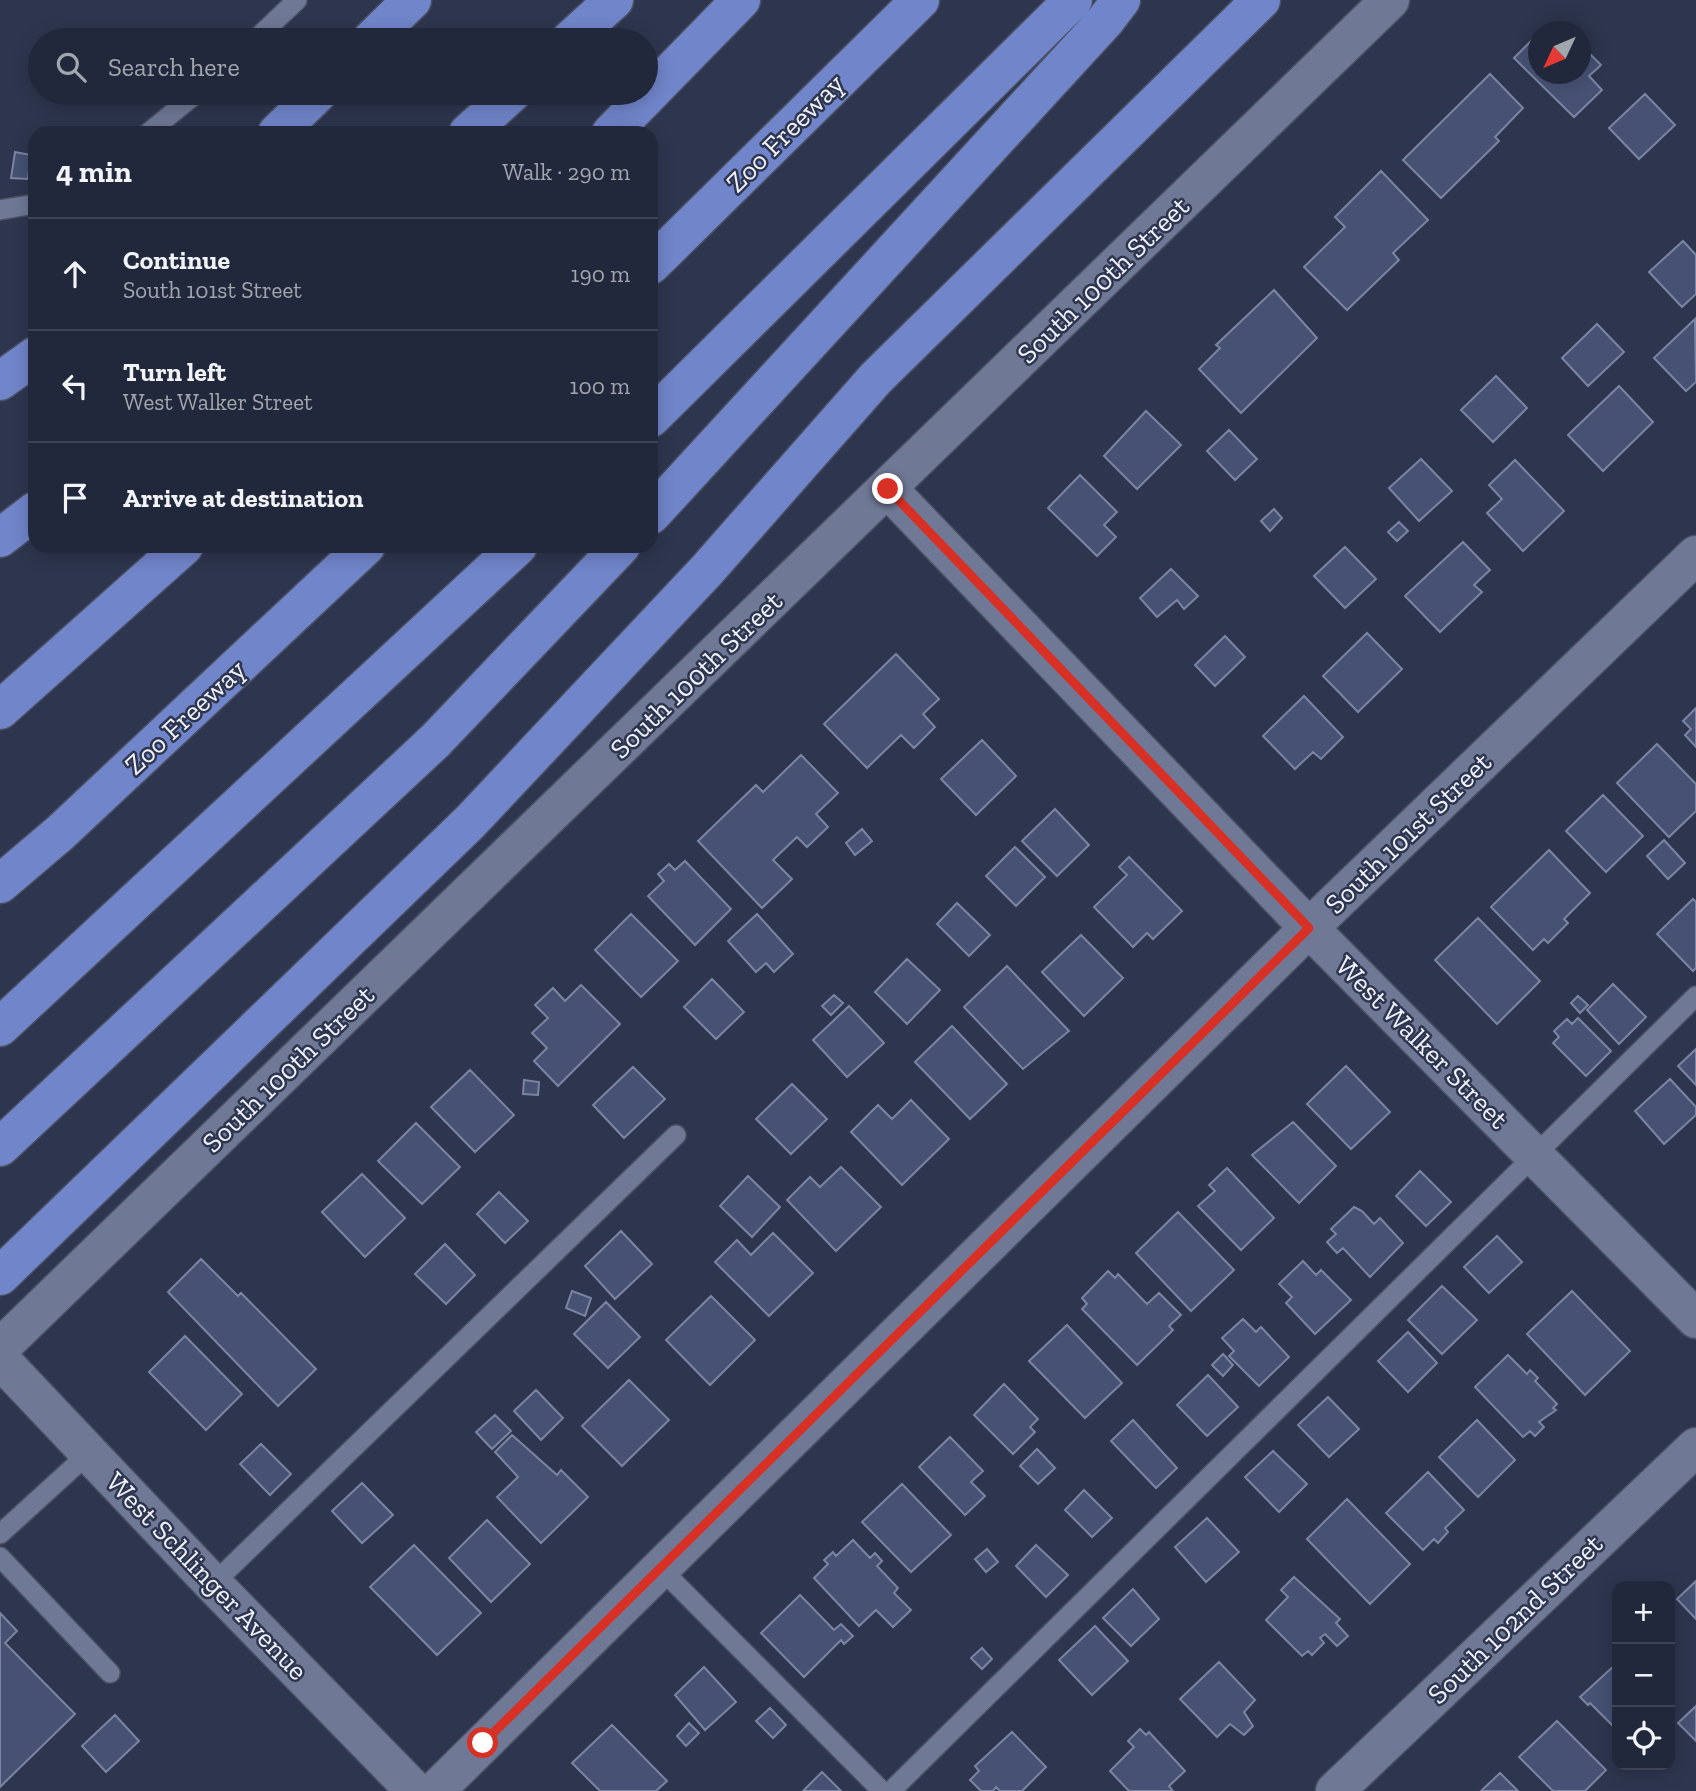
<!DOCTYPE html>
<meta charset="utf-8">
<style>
body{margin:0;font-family:"Zilla Slab",serif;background:#2e3446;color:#f1f3f6}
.controls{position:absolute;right:21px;bottom:21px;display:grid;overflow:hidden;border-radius:14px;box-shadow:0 4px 18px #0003}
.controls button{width:63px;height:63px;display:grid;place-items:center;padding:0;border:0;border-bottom:2px solid #3f4455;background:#22283b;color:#f1f3f6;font:35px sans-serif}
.compass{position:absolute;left:1528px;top:21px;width:63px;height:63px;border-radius:50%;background:#22283b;box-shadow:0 4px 18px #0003;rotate:226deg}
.stop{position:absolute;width:21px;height:21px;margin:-16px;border:5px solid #d93025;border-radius:50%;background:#fff}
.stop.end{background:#d93025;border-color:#fff;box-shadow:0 2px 7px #0008}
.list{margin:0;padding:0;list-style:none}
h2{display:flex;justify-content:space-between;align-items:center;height:91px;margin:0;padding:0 28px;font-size:30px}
h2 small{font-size:23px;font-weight:400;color:#a2a6af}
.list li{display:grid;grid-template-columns:46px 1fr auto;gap:21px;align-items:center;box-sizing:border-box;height:112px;padding:0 28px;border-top:2px solid #3f4455}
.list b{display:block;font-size:26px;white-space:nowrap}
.list p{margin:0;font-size:23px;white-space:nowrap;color:#a2a6af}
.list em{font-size:23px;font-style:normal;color:#a2a6af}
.icon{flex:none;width:38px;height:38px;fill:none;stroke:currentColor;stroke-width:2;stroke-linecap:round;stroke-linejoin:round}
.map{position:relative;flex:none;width:1696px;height:1791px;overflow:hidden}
.search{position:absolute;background:#22283b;box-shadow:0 4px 18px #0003;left:28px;top:28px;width:630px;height:77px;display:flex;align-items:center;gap:18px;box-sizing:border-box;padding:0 24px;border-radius:38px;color:#a2a6af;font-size:26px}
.panel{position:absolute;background:#22283b;box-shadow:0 4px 18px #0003;left:28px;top:126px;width:630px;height:427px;border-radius:21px}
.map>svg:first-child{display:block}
.building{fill:#465173;stroke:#7b85a2;stroke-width:2}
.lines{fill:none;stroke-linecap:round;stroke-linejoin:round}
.lane-casing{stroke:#4a5064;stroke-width:22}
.street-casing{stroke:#4a5064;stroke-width:41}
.secondary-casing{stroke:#4a5064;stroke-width:41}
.highway-casing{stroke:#4a5064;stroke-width:41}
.lane{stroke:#6f7895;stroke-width:19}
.street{stroke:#6f7895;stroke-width:38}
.secondary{stroke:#6f7895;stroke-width:38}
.highway{stroke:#7185ca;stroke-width:38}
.route{stroke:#d93025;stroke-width:9}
.labels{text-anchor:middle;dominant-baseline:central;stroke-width:5;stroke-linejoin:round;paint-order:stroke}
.street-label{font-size:28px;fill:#f0f3fd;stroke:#2e364f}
</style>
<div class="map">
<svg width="1696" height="1791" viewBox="0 0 1696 1791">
<rect width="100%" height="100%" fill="#2e364f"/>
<!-- building -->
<path class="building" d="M1535,37L1538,41V74H1580V44L1601,65L1589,76L1602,90L1574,117L1514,58Z
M1490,74L1523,108L1495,137L1499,141L1441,198L1403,160Z
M1645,94L1675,125L1639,159L1609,128Z
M15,152L31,155L28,179L11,178Z
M1381,171L1428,220L1393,253L1399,260L1347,310L1304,267L1345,227L1335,217Z
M1683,241L1696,255V294L1682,307L1649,272Z
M1274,290L1317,338L1241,413L1199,369L1220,348L1216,345Z
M1695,319L1696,382L1686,391L1654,358Z
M1597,324L1624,352L1588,386L1562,358Z
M1496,376L1527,408L1493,442L1461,410Z
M1619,386L1653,422L1603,471L1568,435Z
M1146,411L1181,445L1137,489L1104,456Z
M1229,430L1257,459L1235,480L1207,451Z
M1421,459L1452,491L1419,521L1389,488Z
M1515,460L1564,511L1523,551L1487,513L1502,499L1489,485Z
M1080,475L1117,512L1104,525L1116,537L1097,556L1048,508Z
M1274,509L1282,518L1270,531L1261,521Z
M1399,522L1408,531L1397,541L1388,532Z
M1463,542L1490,570L1474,585L1482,592L1440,632L1405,596Z
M1345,547L1376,579L1345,608L1314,576Z
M1171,569L1198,596L1184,609L1177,600L1157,617L1140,598Z
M1367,633L1402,669L1358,712L1323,676Z
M1225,636L1245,657L1215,686L1195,665Z
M896,654L939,699L923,714L935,727L914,748L901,735L867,768L824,724Z
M1304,696L1343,737L1321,759L1313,752L1295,769L1263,736Z
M1696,708V747L1685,735L1691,729L1683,721Z
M982,740L1016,776L976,815L941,779Z
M1657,744L1696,784V811L1669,837L1617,783Z
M801,755L838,793L816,814L828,827L807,847L797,837L773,860L792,879L762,908L698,841L756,785L763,792Z
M1603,795L1643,836L1606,872L1566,831Z
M1055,809L1089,845L1057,876L1022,841Z
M862,829L872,841L855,855L846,843Z
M1664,840L1685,863L1668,879L1647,856Z
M1015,847L1045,877L1016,906L986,876Z
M1549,850L1590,893L1564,919L1568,923L1548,943L1544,939L1533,950L1491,907Z
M1129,857L1182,911L1153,939L1147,933L1133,947L1094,907L1127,875L1119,867Z
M685,861L731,909L695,945L648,896L664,881L658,874L669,864L675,870Z
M1693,899L1696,902V968L1693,971L1657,934Z
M957,903L990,935L969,956L937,924Z
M631,914L678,961L641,997L595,950Z
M757,914L793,954L774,972L766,963L756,972L728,941Z
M1478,918L1540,981L1497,1024L1435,960Z
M1081,935L1123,978L1084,1016L1042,972Z
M907,959L940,990L907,1024L875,992Z
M1007,966L1069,1031L1023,1069L964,1007Z
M712,979L744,1012L716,1039L684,1007Z
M1613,984L1646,1017L1619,1044L1587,1010Z
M581,985L620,1024L558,1086L534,1061L547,1048L532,1033L548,1018L535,1005L553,988L565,1001Z
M834,995L843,1003L831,1015L822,1006Z
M1578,996L1588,1005L1580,1013L1571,1003Z
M849,1006L884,1043L847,1077L813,1040Z
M1578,1018L1611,1051L1586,1076L1553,1043L1559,1037L1554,1031L1567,1019L1572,1024Z
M952,1026L1007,1084L970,1119L915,1062Z
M1696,1049V1085L1678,1066Z
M1346,1066L1390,1112L1351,1149L1307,1104Z
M633,1067L665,1099L624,1138L593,1105Z
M470,1070L514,1115L475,1152L431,1107Z
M1670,1079L1696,1107V1115L1664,1144L1635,1111Z
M524,1080L539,1082L538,1095L523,1094Z
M792,1084L827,1119L791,1154L756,1119Z
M911,1100L949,1139L902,1185L851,1132L878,1105L892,1119Z
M1293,1122L1336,1166L1299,1203L1252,1155Z
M416,1123L460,1167L422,1204L378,1161Z
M841,1167L881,1207L836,1251L787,1200L810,1177L820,1187Z
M1227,1168L1274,1218L1241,1250L1198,1206L1215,1191L1209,1185Z
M1420,1171L1451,1202L1426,1226L1396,1196Z
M362,1174L405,1218L365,1257L322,1212Z
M748,1176L780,1207L752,1237L720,1206Z
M499,1192L528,1221L505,1243L477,1214Z
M1354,1207L1362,1211L1374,1224L1380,1218L1403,1243L1370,1277L1343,1248L1337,1253L1327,1242L1336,1234L1331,1229Z
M1178,1212L1234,1270L1191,1311L1136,1253Z
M621,1231L652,1264L615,1299L585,1266Z
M773,1233L813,1273L769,1316L715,1262L737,1240L751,1255Z
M1497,1236L1522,1262L1489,1293L1464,1267Z
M445,1244L475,1275L446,1304L415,1274Z
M201,1259L238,1296L241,1293L316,1369L278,1406L168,1292Z
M1303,1261L1316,1275L1321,1270L1351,1300L1315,1334L1286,1303L1292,1297L1279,1284Z
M1108,1271L1115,1278L1118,1274L1147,1304L1159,1293L1181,1315L1169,1326L1173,1330L1137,1365L1082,1309L1087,1304L1082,1298Z
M1442,1286L1477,1320L1442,1354L1408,1320Z
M572,1291L591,1298L585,1316L566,1308Z
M1572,1291L1630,1351L1585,1395L1527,1334Z
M711,1296L755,1340L710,1385L666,1340Z
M606,1302L640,1337L608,1368L574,1334Z
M1243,1319L1256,1332L1261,1327L1289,1357L1259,1386L1229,1356L1234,1351L1222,1338Z
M1067,1325L1122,1383L1085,1418L1029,1361Z
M1408,1332L1437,1363L1408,1392L1378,1361Z
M185,1336L242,1394L206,1430L149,1372Z
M1223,1354L1233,1365L1223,1376L1212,1365Z
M1508,1355L1527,1374L1530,1370L1538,1378L1535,1381L1557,1404L1553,1408L1556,1410L1539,1422L1544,1427L1535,1436L1530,1431L1523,1437L1475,1387Z
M1208,1375L1238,1407L1207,1436L1177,1405Z
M629,1380L669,1420L622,1466L582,1426Z
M1004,1384L1038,1419L1030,1427L1035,1432L1013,1454L974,1415Z
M536,1390L563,1418L541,1440L514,1411Z
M1328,1397L1359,1429L1329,1457L1298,1425Z
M495,1415L511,1431L492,1449L476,1432Z
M1133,1420L1177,1468L1156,1488L1111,1441Z
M1477,1420L1515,1460L1478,1497L1439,1457Z
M512,1435L557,1475L561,1470L588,1497L541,1543L497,1497L518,1477L495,1452Z
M950,1437L983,1471L971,1482L985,1496L965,1515L919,1467Z
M261,1444L291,1474L270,1495L240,1464Z
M1037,1449L1055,1468L1038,1484L1020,1466Z
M1273,1451L1307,1484L1279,1512L1245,1477Z
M1428,1472L1464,1510L1445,1528L1448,1532L1438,1543L1434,1539L1423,1550L1386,1513Z
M362,1483L393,1515L362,1543L332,1511Z
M902,1484L951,1535L911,1572L862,1522Z
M1084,1490L1112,1518L1092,1537L1065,1510Z
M1347,1499L1410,1564L1370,1604L1307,1539Z
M1207,1518L1239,1552L1206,1582L1175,1547Z
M487,1520L530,1564L491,1602L449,1558Z
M853,1540L870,1558L875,1553L882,1561L877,1566L898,1588L894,1593L911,1610L893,1627L876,1610L859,1626L814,1578L828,1564L824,1560L833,1552L836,1556Z
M414,1545L481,1613L437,1655L370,1587Z
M1036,1545L1068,1575L1046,1597L1016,1566Z
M987,1549L998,1562L986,1572L975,1559Z
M1294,1577L1340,1619L1336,1623L1348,1636L1337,1646L1325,1634L1320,1638L1324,1643L1312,1655L1308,1651L1302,1656L1266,1620L1288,1597L1281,1590Z
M1696,1581V1619L1677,1599Z
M1133,1589L1159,1619L1131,1646L1103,1618Z
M800,1595L834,1630L841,1624L853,1636L844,1644L841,1640L804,1677L761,1633Z
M0,1613L17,1631L5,1643L75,1714L0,1787Z
M1095,1626L1128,1661L1092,1695L1059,1660Z
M982,1648L992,1659L982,1669L971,1658Z
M1219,1662L1255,1700L1244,1712L1253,1726L1244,1735L1230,1724L1217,1737L1180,1699Z
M1617,1663V1730L1590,1703L1588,1705L1580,1697Z
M704,1667L736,1702L705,1730L675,1695Z
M1696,1706V1741L1678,1723Z
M770,1708L786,1725L773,1738L756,1721Z
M115,1715L139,1741L106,1772L82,1746Z
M1557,1721L1606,1770L1585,1791H1553L1519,1757Z
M689,1723L699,1733L686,1746L677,1736Z
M612,1725L667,1781L656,1791H600L572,1763Z
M1140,1729L1146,1735L1149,1732L1185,1771L1169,1786L1173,1791H1129L1110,1771L1134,1747L1128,1741Z
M1012,1732L1046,1767L1022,1791H1000L996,1787L993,1791H981L970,1780L979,1771L975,1766Z
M822,1772L841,1791H803Z
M1500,1773L1518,1791H1481Z"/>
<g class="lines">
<!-- lane casing -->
<g class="lane-casing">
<path id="lane" d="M255,40L297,0
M148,133L197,93
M0,210L35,204
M0,1534L89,1453
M0,1557L110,1673
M659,1567L882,1791
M213,1584L676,1135
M891,1791L1696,996"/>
</g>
<!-- street casing -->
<g class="street-casing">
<path id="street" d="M888,489L1309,928L1696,1319
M0,1359L213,1584L415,1791
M435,1791L1309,928L1696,555
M1335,1791L1696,1447"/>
</g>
<!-- secondary casing -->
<g class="secondary-casing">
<path id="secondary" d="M0,1348L1390,0"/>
</g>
<!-- highway casing -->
<g class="highway-casing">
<path id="highway" d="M371,40L412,0
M570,40L614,0
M277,133L318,93
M468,133L512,93
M611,133L741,0
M651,265L920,0
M0,381L35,356
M651,418L1073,0
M651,515L1105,21L1121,0
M0,538L35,511
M0,710L184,546
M0,884L60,833L366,546
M0,1027L518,546
M0,1147L435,741L621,546
M0,1276L470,822L707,570L876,378L1261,0"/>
</g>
<!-- lane -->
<use href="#lane" class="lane"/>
<!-- street -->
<use href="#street" class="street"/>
<!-- secondary -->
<use href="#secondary" class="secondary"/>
<!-- highway -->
<use href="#highway" class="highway"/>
</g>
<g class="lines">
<!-- route -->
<path class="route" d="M483,1743L1309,928L888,489"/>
</g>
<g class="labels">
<!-- street labels -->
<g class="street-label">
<text transform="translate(785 133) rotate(-45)">Zoo Freeway</text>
<text transform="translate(1103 280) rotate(-44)">South 100th Street</text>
<text transform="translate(696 675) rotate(-44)">South 100th Street</text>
<text transform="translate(185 717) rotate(-43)">Zoo Freeway</text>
<text transform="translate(1408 833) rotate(-44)">South 101st Street</text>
<text transform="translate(1422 1042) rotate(45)">West Walker Street</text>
<text transform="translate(288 1069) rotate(-44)">South 100th Street</text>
<text transform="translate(207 1576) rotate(46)">West Schlinger Avenue</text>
<text transform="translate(1515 1619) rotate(-44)">South 102nd Street</text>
</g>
</g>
</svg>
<div class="controls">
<button>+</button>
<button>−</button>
<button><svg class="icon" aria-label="locate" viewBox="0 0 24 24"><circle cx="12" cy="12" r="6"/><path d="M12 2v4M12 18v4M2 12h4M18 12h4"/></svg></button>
</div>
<svg class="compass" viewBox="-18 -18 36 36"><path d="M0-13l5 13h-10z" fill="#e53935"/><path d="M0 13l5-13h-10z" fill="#a2a6af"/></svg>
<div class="stop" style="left:483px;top:1743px"></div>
<div class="stop end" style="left:888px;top:489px"></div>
<div class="search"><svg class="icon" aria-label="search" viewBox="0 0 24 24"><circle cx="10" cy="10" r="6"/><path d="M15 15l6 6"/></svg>Search here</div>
<section class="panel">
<h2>4 min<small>Walk · 290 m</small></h2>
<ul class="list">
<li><svg class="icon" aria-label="ahead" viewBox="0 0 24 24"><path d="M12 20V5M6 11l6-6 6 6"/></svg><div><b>Continue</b><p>South 101st Street</p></div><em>190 m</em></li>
<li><svg class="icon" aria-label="left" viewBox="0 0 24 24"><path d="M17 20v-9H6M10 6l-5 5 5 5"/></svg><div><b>Turn left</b><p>West Walker Street</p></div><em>100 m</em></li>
<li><svg class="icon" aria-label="arrive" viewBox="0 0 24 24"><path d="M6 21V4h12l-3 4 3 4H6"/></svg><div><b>Arrive at destination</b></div></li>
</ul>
</section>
</div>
